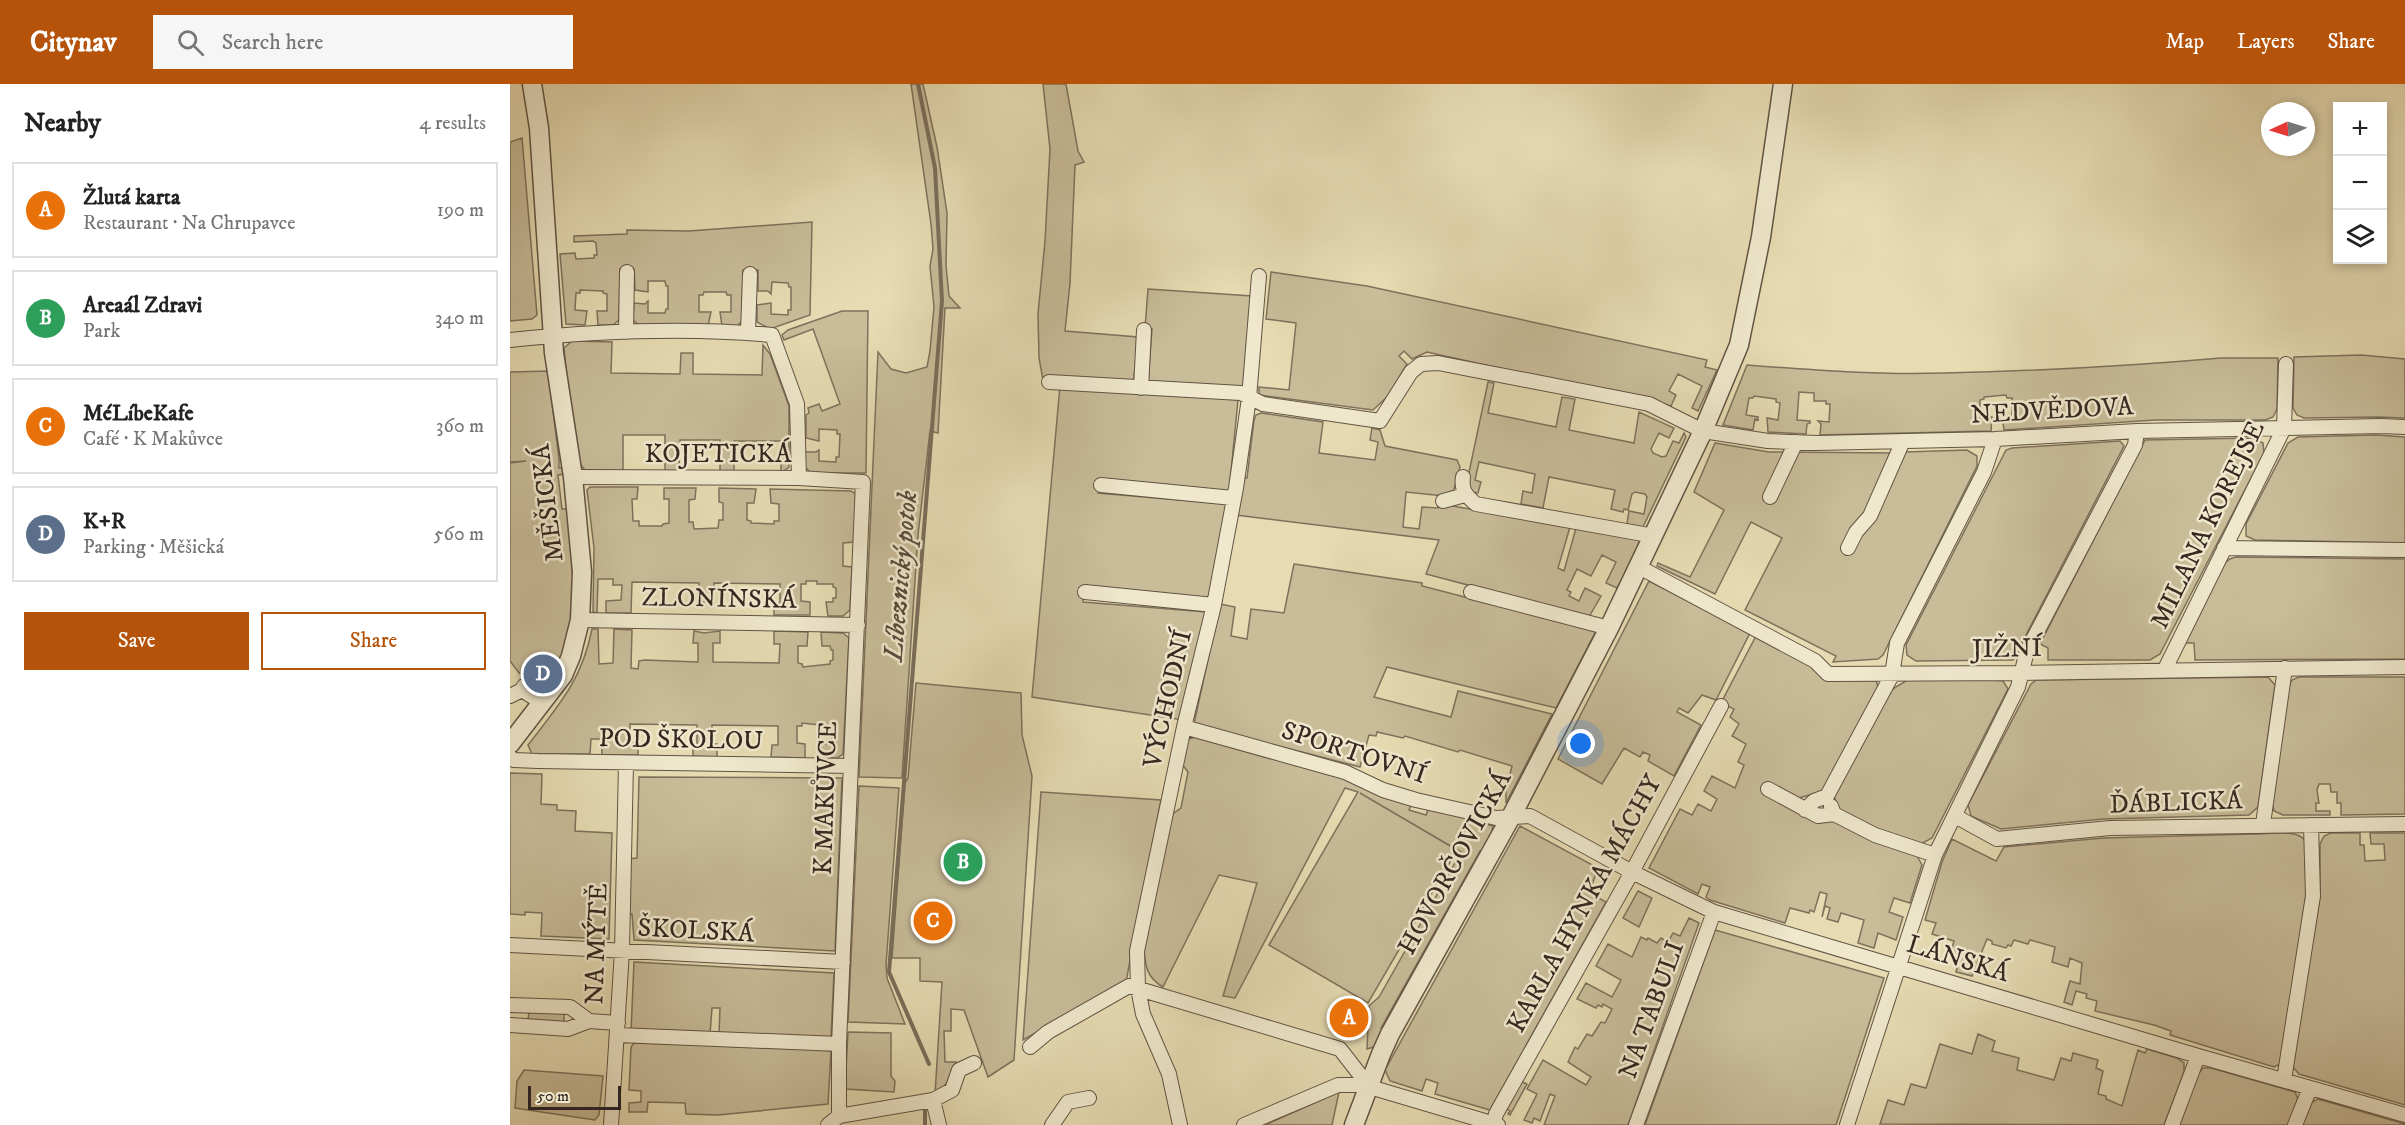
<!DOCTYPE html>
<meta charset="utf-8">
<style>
body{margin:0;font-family:"IM FELL DW Pica",serif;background:#f6f6f6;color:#222}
.controls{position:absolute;right:18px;top:18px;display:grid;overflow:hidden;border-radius:0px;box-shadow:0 3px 9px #0003}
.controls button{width:54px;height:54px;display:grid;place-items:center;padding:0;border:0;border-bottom:2px solid #e0e0e0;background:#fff;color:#222;font:30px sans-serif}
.compass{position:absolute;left:1751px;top:18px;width:54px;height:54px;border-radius:50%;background:#fff;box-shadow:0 3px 9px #0003;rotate:266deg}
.scale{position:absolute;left:18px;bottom:15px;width:93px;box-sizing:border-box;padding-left:6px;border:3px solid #352720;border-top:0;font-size:16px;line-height:21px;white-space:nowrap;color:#352720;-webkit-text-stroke:4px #efe8cd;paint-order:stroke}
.you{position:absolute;left:1071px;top:660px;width:21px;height:21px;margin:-15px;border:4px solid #fff;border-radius:50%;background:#1a73e8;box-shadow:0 0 0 9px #1a73e833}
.badge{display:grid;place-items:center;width:39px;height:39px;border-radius:50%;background:#b45309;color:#fff;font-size:20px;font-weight:700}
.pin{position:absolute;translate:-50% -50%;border:3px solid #fff;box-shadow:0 2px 6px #0006}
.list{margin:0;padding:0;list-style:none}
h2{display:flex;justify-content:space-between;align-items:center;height:78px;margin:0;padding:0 24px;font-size:26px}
h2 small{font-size:20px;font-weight:400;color:#767676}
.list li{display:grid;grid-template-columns:39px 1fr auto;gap:18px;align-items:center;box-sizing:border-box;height:96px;margin:0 12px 12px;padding:0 12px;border:2px solid #e0e0e0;border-radius:0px}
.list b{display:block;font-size:22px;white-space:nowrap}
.list p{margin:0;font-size:20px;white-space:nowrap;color:#767676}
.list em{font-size:20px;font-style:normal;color:#767676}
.actions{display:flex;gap:12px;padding:18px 24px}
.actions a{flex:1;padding:14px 0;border:2px solid #b45309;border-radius:0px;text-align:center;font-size:21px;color:#b45309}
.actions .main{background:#b45309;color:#fff}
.icon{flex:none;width:33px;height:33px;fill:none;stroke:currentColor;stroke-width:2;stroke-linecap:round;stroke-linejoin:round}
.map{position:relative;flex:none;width:1895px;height:1041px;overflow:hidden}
header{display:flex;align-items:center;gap:36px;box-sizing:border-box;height:84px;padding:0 30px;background:#b45309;color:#fff}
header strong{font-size:28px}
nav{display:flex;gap:33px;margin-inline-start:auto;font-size:21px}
.search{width:420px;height:54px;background:#f6f6f6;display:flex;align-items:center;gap:15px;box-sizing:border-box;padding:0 21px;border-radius:0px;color:#767676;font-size:22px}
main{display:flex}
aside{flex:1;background:#fff}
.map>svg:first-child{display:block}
.green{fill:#c8bc99;stroke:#7e725c;stroke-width:1.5}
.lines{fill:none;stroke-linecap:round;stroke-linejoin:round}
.stream{stroke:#7b6e5a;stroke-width:4}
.minor-casing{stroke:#615444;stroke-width:16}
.tertiary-casing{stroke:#615444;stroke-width:21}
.minor{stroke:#efe8cd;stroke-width:14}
.tertiary{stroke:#efe8cd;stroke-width:18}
.labels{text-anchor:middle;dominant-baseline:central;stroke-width:5;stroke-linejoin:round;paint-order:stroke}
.street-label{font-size:26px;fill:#352720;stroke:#efe8cd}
.water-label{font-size:27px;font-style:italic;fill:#584b3d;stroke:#efe8cd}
</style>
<header>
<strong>Citynav</strong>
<div class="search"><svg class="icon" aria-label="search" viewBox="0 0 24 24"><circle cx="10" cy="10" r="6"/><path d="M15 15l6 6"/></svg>Search here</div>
<nav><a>Map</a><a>Layers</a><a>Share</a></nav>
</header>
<main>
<aside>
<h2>Nearby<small>4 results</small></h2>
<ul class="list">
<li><span class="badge" style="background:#e8710a">A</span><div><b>Žlutá karta</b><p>Restaurant · Na Chrupavce</p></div><em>190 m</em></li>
<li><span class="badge" style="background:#2e9e5b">B</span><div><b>Areaál Zdravi</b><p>Park</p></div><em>340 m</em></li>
<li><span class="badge" style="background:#e8710a">C</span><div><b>MéLíbeKafe</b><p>Café · K Makůvce</p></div><em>360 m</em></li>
<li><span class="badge" style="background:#5c6f8a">D</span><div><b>K+R</b><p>Parking · Měšická</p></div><em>560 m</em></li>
</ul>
<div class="actions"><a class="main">Save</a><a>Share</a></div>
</aside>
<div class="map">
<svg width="1895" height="1041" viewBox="0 0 1895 1041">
<rect width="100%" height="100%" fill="#e6dbb2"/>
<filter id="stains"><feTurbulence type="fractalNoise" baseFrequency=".00333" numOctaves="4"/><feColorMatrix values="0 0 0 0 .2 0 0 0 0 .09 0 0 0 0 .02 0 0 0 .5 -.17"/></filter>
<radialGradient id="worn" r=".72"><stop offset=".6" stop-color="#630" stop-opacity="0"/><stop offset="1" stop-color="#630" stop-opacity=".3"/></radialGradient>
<!-- green -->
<path class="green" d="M401,0H413L427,63L437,129L436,181L439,212L450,224H435L428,349L420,347L408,451L392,694L349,693L368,268L381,285L396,289L417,283L420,267L424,223L420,182L423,165L421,140Z
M533,0H556L568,67L574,78L565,81L560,199L555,247L628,253L623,302L533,296L529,274L528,230L535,157L540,65Z
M12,54L27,231L22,235L0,237V58Z
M302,138L300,231L260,245L247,238V221L261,219V230L278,231V226H281V203H279L278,199L262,198L261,210L258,207H248V186H233L232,237L226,243L212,242L210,228H221V211H217L216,208H194L193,211H189V228H201L198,242L129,241L123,236L124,219L135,220L138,217V229H155L156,225H158V202H156L155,197H138V208L125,206L124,185H110L109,236L103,241H88L87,227H97V210L93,209V207L70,206V209H66L65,226L77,227L75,241L56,240L50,170L65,169L66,175L84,174V171H87L86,159L83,157L64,158V152L117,150V146L179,147Z
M761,188L857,202L1197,276L1195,283L1207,286L1188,327L1182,324L1192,302L1168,290L1159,307L1166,311L1161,322L917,268L902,275L894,267L889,272L897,280L878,312L863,326L749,311V303L779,306L786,239L756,235Z
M638,205L742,212L733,304L638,297L642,245L635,244Z
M332,227H358L356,389H301L295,383V368H306L309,366V377L326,378V373H329L330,350H327V346L309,345V357L296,354V331L299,329L298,324L309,320L312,327L330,320L303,245L274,256L272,251L278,246Z
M62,257L102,258L101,289L170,290L171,269H183V290L252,291L253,261L260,270L279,322V383L271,389V357H224V388H210V356H170L169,387H155V351H113V387L75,386L70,380L57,298L54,264Z
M1851,271L1895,275V334L1868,333L1794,334L1787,331L1783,324L1784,273Z
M1711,274H1768L1767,325L1763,333L1755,336H1645L1494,346L1492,332L1502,331V314H1497L1496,311L1474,313V315L1470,316V333H1482L1481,347L1310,351L1311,340L1308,337L1319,338L1320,320H1316V317H1304V309L1289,308L1287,336L1300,337V339L1297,340L1296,350L1258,348L1257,334L1268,336L1270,319L1266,318V315L1244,312L1243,314H1239L1236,331L1248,333V336L1245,335L1243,346L1213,341L1237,281C1303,286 1368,291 1433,289C1526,287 1619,282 1711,274Z
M38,287L49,375V384L55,383L56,390L48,391L52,425H59L65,535L51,583L44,588L42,586L17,594L9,589L0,577V379L16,377L0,378V288Z
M978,298L984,299L978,329L1046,343L1052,313L1065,315L1059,346L1124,359L1129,328L1164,344L1159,354L1149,349L1141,365L1143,369L1152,373L1156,372L1163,357L1169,359L1174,349L1176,353L1133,443L1117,440L1119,427L1134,430L1137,413L1135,410L1125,408L1122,410L1118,426L1114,425L1113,428L1101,425L1105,406L1039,393L1033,424L1011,420L1013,407L1022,409L1025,390L969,378L965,396L971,398L968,409L962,408L957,398Z
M550,302L728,316L719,408L588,397V409L717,420L699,516L573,505V518L697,528L673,636L522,613Z
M751,329L813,338L809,369L865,376L868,358L860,356L862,344L870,346L875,362L947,376L950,383L943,409L934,412L896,408L893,443L909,445L912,423L928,424V422H943L1060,443L1048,484L1054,487L1066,444L1134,456L1107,504L1096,499L1106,478L1092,471L1081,492L1067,485L1057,506L1061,508L1059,512L1069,517L1075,504L1091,512L1079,533L916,490L929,456L726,431L733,394H737L744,336L746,331Z
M1866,351L1895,353V459L1745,456L1736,452V440L1778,359L1788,353Z
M1742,354L1753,359L1754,369L1650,570L1640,576H1538V564L1530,560L1635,356Z
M1610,357L1614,362L1503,576L1406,577L1397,571L1396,561L1496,366L1502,364Z
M1205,359L1259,368L1385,369L1350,452L1363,435L1395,368L1457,366L1467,372V382L1373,571L1368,575L1323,578L1326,572L1235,526L1272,454L1241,438L1205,510L1147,482L1148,479L1180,493L1214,426L1184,408Z
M80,403H128L127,415H122L123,437H129V442H152L153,440L159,439V415H154V404H186L185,415L179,416V438H183L184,445L208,444L209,436H213V419L209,418V404L246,405L244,419H237V436L241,437V439L264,440V437H269V420L261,419L260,405L341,407L347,411L344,458L333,459V482L342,483L340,526L333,532H318L316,518H323V514H326V504L323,503V500H307V497H296V500H291V517L300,518V531H264V519H270V500L204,499L203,518H189V499L122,498L121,529H96V517L111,516L112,501H103V495H88L87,529L83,528L84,464L77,406Z
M1726,473L1895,475V575L1685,576L1684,559H1674L1715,479L1720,475Z
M784,480L912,499V502L1086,547L1046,624L877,583L864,613L941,633L948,607L1042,630L996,719V706L1002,682L950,666L948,668L895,652L893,654L867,648L866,652L859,651L850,683L684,640L710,520L725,523L721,552L737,555L741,525L774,529Z
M1139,497L1240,549L1206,616L1192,611L1178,629L1169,624L1167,628L1191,641L1164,692L1138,677L1140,671L1133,668L1130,673L1114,664L1092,700L1048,675Z
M82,545H88L89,580L103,579L104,545L122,546L121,584L128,585L129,577L135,576L188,578V559H183L184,547L194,549L210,547V559H203V578L269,579L270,560H264V547L298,548L297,562H288V579L292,580L293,583L320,580V577L323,576V566H321L320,562H312L311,548L333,549L339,554L333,670L327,674H312L311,660H319L320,657H322V646H320L319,642L292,639V642H287V659L295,660V674L261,673L262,661H268V642L202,641L201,660H207V673L183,672V660H187V641L120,640V659H128V671H92V655H81L80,670H22L18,661C49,621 72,596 82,545Z
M1246,552L1300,580L1314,595L1366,596L1368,603L1314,707L1289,714L1260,699L1254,710L1310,739L1323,735L1406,770L1412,781L1400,819L1384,814L1379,828L1393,833L1386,856L1368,849L1364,864L1348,859L1354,836L1331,829L1328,838L1317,835L1320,824L1315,822L1312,833L1317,810L1310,808L1304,828L1300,826L1299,829L1280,824L1275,839L1200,816L1196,813L1200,803L1192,800L1188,810L1139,784L1170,725L1182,731L1188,720L1201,727L1207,715L1194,707L1202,692L1225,704L1234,681L1228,678L1236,660L1222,652L1229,640L1220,633L1224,625L1211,619Z
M1758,593L1765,601L1748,723L1739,731L1593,735L1491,745L1461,732L1458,721L1521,600L1526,596Z
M1789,593H1895V730L1831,731V719H1827V708H1821L1820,700H1809L1807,706L1809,719H1806V727H1820V731H1773L1764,727L1762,718L1778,603L1782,596Z
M1399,595H1476L1493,597L1498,605L1422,754L1411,760L1367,746L1328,725L1324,712L1381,606Z
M406,599L511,609L512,651L522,692L504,976L478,993L454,926L441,925V947H434L435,978H446L443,992L427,1010H425L432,898L410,897V874H382L395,699L398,694Z
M686,653L830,690L902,719L899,726L916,731L919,723L983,742L981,753L974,767H970L871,944L874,949L867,962L857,965L859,922L869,913L951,768L850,709L947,766L858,919L759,861L848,708L835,704L725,914L713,912L747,799L709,791L653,903C637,894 635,882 634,864L661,731L671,724L678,688L672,680L678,655Z
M0,689L32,690L31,720L47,721V726L66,727L65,747L102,749L99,855L31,852L32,829L15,828V831L0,830Z
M129,693L332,694L325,867L124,856L122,830L116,831L117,775L127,774Z
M349,702L389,704L376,881L377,894L395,940L338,938Z
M531,708L651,716L616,898L513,956Z
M1010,742L1088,784L1079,809L1096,818L980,1026L925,1010L928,999L916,995L912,1007L880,997L875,986Z
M1821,749H1850V761H1854L1855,777L1875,776L1874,760H1861L1860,749H1895V1021L1789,990L1782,982L1810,812V760L1814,752Z
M1744,750C1761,750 1787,744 1797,758L1796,811L1772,979L1764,983L1660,951L1661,947L1644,941L1585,927L1587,917L1576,914L1577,910L1566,907L1562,921L1554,918L1560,897L1570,900L1572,879L1560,874L1558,883L1542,878L1545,863L1520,856L1518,860L1504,856L1501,862L1498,861L1496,864L1482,860V857L1477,855L1462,892L1446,888L1449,875L1442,873L1440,870L1444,857L1422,850L1426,839L1415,836L1432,778L1442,755L1486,777L1494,763L1593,754Z
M1128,807L1142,814L1129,843L1113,834Z
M1179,834L1189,839L1118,1041H1034L1045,1012L1040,1010L1030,1037L1024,1034L1022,1039L1014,1036L1027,1010L1017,1005L1033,976L1076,1001L1081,993L1058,978L1065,963L1068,965L1077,950L1082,952L1091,938L1095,939L1102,925L1093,920L1092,923L1088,921L1086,924L1067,915L1076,899L1102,913L1111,896L1086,882L1098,860L1122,873L1131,853L1137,856L1138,854L1147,859L1151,854L1158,858L1163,849L1170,852Z
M1205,846L1374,894L1326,1041H1135Z
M124,878L324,889L321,954L209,950L210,924H202L200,950L121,948Z
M19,927H48L54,930V939L18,937Z
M338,948L381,949V992L385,997L384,1008L335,1005Z
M1468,950L1485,957L1482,967L1509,974L1507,986L1544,996L1551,974L1561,977L1563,969L1588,976L1586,984L1593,987L1588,1010L1596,1012V1015L1612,1022L1628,966L1635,969L1637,965L1667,974L1674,979V988L1654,1041L1370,1040L1378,1016L1394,1021L1401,1000L1416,1004L1430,960L1462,970Z
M124,959L266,962L321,967L318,1020L208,1031L176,1030L175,1019L138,1018L137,1028H119V1019L131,1018V1007L119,1006L121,963Z
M1693,984H1701L1785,1008L1788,1015L1778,1041H1668L1687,991Z
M14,986L93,992L89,1031L85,1036L5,1024L7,997Z
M1008,996L1017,1000L1000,1031L998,1030L1000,1027L997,1025L1005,1010Z
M829,1008L822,1041H755Z
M1808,1015L1895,1040V1041H1791L1800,1019Z"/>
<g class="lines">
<!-- stream -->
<path class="stream" d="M408,0L425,84L432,217L379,888L419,980
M415,1041V1022"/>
<!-- minor casing -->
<g class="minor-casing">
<path id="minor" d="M116,248L117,188
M238,249L240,190
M0,256C87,247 175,243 262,251L287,320L289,394
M539,298L731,309L753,320L870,337L901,288L911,280L928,279L1139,320L1193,347L1258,357L1307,359L1485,355L1627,347L1871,342L1895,343
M631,304L634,246
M63,393L289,394L353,398L329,960V1032
M953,393C951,406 956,412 966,420L1144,452
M591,401L723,414
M1260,413L1286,358
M933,417L955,411
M1338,464L1346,448L1360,432L1393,357
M1714,464L1895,466
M1129,483L1305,577L1318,590L1510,589L1895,583
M575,508L704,521
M961,508L1099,544
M70,536L348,541
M1655,585L1774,344L1776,280
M12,606L14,602L53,591
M0,612L12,606L32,619
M674,643L835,688L873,706L906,716L986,734L1020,732L1122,788L1204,828L1688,972L1895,1031
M0,673L4,676L28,677L341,682
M1258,705L1308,732L1324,730L1321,722
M1295,726L1304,717L1317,712L1382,591L1387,559L1474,388L1485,355
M1324,730L1365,751L1425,771
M1445,732L1487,755L1600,744L1895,740
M1753,740L1775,584
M0,861L333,878
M0,921L60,923L79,937
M0,941L58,945L79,937L108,939
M108,951L329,960
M520,963L538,948L619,902L830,965L858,1001
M1774,996L1803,812L1801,741
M423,1016L429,1041
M101,1041L112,867L116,679
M318,1041L329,1032L423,1016L442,1006L449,986L464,979
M542,1041L558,1018L579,1014
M670,1041L659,990L633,930L628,904L627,867L674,643L704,521L726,404L739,314L749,192
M734,1041L828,1001H853L988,1041
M983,1041L986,1030L1122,788L1211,622
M1126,1041L1204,828
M1337,1041L1425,771L1508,603L1517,567L1625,361L1627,347
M1662,1041L1688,972
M1785,1041L1800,1004"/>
</g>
<!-- tertiary casing -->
<g class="tertiary-casing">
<path id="tertiary" d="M0,660L53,591L61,572L70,536L72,488L63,393L44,269L29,44L22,0
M844,1041L871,970L880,950L1002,731L1099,544L1193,347L1229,261L1251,153L1273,0"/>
</g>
<!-- minor -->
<use href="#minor" class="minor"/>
<!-- tertiary -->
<use href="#tertiary" class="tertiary"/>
</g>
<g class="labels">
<!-- street labels -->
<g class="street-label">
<text transform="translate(1542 327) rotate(-3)">NEDVĚDOVA</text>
<text x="208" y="370">KOJETICKÁ</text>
<text transform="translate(38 419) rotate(-97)">MĚŠICKÁ</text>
<text transform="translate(1698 441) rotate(-64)">MILANA KOREJSE</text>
<text transform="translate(209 515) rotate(1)">ZLONÍNSKÁ</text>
<text transform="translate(1497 565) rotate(-1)">JIŽNÍ</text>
<text transform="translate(658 615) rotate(-77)">VÝCHODNÍ</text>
<text transform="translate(171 656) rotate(1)">POD ŠKOLOU</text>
<text transform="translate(844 669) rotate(18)">SPORTOVNÍ</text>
<text transform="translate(316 714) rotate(-88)">K MAKŮVCE</text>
<text transform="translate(1666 719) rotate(-2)">ĎÁBLICKÁ</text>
<text transform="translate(945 779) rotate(-61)">HOVORČOVICKÁ</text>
<text transform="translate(1075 820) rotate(-61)">KARLA HYNKA MÁCHY</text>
<text transform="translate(186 847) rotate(3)">ŠKOLSKÁ</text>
<text transform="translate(87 860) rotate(-88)">NA MÝTĚ</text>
<text transform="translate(1448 875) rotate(17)">LÁNSKÁ</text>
<text transform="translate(1142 926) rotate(-70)">NA TABULI</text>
</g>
<!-- water labels -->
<g class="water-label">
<text transform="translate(391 492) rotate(-85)">Líbeznický potok</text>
</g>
</g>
<rect width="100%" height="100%" filter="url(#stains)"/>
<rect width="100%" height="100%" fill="url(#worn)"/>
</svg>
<div class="controls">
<button>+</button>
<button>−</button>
<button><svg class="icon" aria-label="layers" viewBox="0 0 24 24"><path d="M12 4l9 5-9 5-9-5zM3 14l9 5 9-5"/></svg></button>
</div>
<svg class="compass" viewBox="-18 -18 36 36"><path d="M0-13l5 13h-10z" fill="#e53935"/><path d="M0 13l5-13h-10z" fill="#767676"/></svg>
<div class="scale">50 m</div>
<div class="you"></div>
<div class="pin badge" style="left:839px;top:934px;background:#e8710a">A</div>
<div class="pin badge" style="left:453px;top:778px;background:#2e9e5b">B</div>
<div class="pin badge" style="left:423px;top:837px;background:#e8710a">C</div>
<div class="pin badge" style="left:33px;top:590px;background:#5c6f8a">D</div>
</div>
</main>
